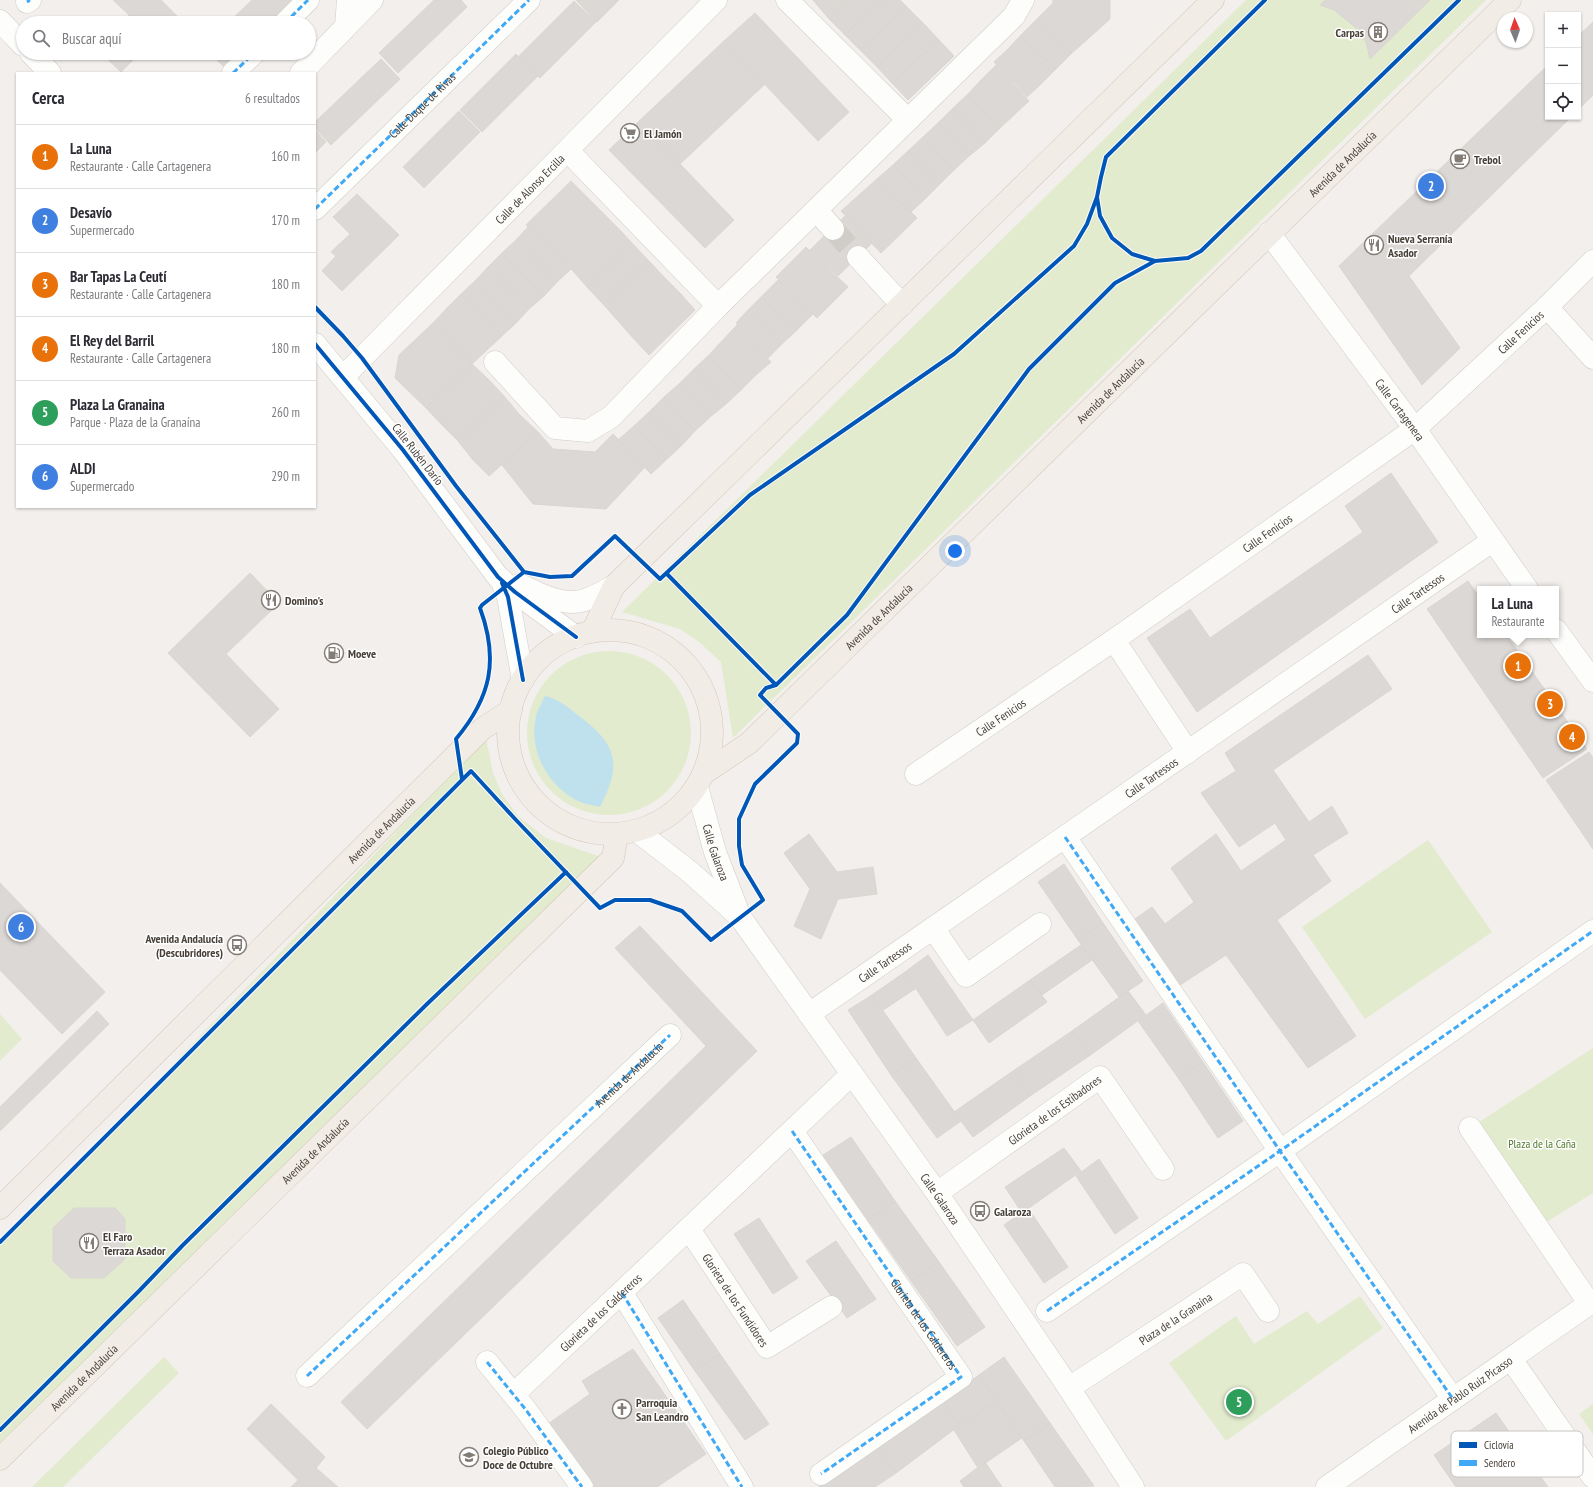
<!DOCTYPE html>
<html lang="es">
<meta charset="utf-8">
<style>
body{margin:0;font-family:"PT Sans Narrow",sans-serif;background:#f7f7f7;color:#2b2b33}
.controls{position:absolute;right:12px;top:12px;display:grid;overflow:hidden;border-radius:0px;box-shadow:0 1px 3px #0004}
.controls button{width:36px;height:36px;display:grid;place-items:center;padding:0;border:0;border-bottom:1px solid #e1e1e2;background:#fff;color:#2b2b33;font:20px sans-serif}
.compass{position:absolute;left:1497px;top:12px;width:36px;height:36px;border-radius:50%;background:#fff;box-shadow:0 1px 3px #0004;rotate:358deg}
.you{position:absolute;left:955px;top:551px;width:14px;height:14px;margin:-10px;border:3px solid #fff;border-radius:50%;background:#1a73e8;box-shadow:0 0 0 6px #1a73e833}
.badge{display:grid;place-items:center;width:26px;height:26px;border-radius:50%;background:#2563eb;color:#fff;font-size:13px;font-weight:700}
.pin{position:absolute;translate:-50% -50%;border:2px solid #fff;box-shadow:0 1px 4px #0006}
.popup{position:absolute;left:1477px;top:586px;width:82px;height:52px;box-sizing:border-box;display:grid;place-content:center;border-radius:0px;background:#fff;filter:drop-shadow(0 1px 3px #0005);font-size:13px;white-space:nowrap;color:#7c7c81}
.popup b{font-size:15px;color:#2b2b33}
.popup::after{content:'';position:absolute;left:50%;top:100%;margin-left:-8px;border:8px solid transparent;border-top-color:#fff}
.list{margin:0;padding:0;list-style:none}
h2{display:flex;justify-content:space-between;align-items:center;height:52px;margin:0;padding:0 16px;font-size:17px}
h2 small{font-size:13px;font-weight:400;color:#7c7c81}
.list li{display:grid;grid-template-columns:26px 1fr auto;gap:12px;align-items:center;box-sizing:border-box;height:64px;padding:0 16px;border-top:1px solid #e1e1e2}
.list b{display:block;font-size:15px;white-space:nowrap}
.list p{margin:0;font-size:13px;white-space:nowrap;color:#7c7c81}
.list em{font-size:13px;font-style:normal;color:#7c7c81}
.icon{flex:none;width:22px;height:22px;fill:none;stroke:currentColor;stroke-width:2;stroke-linecap:round;stroke-linejoin:round}
.map{position:relative;flex:none;width:1593px;height:1487px;overflow:hidden}
.search{position:absolute;background:#fff;box-shadow:0 1px 3px #0004;left:16px;top:16px;width:300px;height:44px;display:flex;align-items:center;gap:10px;box-sizing:border-box;padding:0 14px;border-radius:22px;color:#7c7c81;font-size:15px}
.panel{position:absolute;background:#fff;box-shadow:0 1px 3px #0004;left:16px;top:72px;width:300px;height:436px;border-radius:0px}
.map>svg:first-child{display:block}
.green{fill:#e3ebce}
.water{fill:#bfe0ed}
.building{fill:#dcd8d5;stroke:#dad6d2}
.lines{fill:none;stroke-linecap:round;stroke-linejoin:round}
.minor-tunnel{stroke:#d0ccc8;stroke-width:22;stroke-dasharray:22 11;stroke-linecap:butt}
.minor-casing{stroke:#d0cdca;stroke-width:23}
.major-casing{stroke:#d4c9ba;stroke-width:23}
.minor{stroke:#fdfdfc;stroke-width:22}
.major{stroke:#f1ece5;stroke-width:22}
.quiet{stroke:#3fa9f5;stroke-width:3;stroke-dasharray:6 3;stroke-linecap:butt}
.cycleway-casing{stroke:#fff;stroke-width:6}
.cycleway{stroke:#0057b8;stroke-width:4}
.labels{text-anchor:middle;dominant-baseline:central;stroke-width:3;stroke-linejoin:round;paint-order:stroke}
.poi-label{font-size:12px;font-weight:bold;fill:#484038;stroke:#fff;text-anchor:start}
.street-label{font-size:12px;fill:#484038;stroke:#fff}
.park-label{font-size:12px;fill:#52792d;stroke:#fff}
.key{fill:#fff;stroke:#c8c6c3;stroke-width:1}
.key-label{font-size:11px;fill:#484038}
</style>
<div class="map">
<svg width="1593" height="1487" viewBox="0 0 1593 1487">
<rect width="100%" height="100%" fill="#f2efec"/>
<!-- green -->
<path class="green" d="M1246,0H1486L733,738L721,662L699,642L680,629L622,612Z
M527 733a82 82 0 1 1 164 0a82 82 0 1 1-164 0Z
M486,738L493,773L502,794L518,816L546,838L601,857L0,1446V1239L80,1161Z
M1428,840L1492,932L1365,1019L1302,927Z
M0,1014L22,1039L0,1061Z
M1593,1048V1193L1537,1228L1470,1128Z
M1360,1296L1383,1328L1226,1441L1169,1363L1236,1316L1254,1344L1307,1311L1318,1324Z
M164,1357L179,1373L63,1487H32Z
M1593,1404V1434L1579,1414Z"/>
<!-- water -->
<path class="water" d="M545,696C558,699 568,707 579,716C618,745 622,765 600,807C593,805 583,804 576,800C546,784 527,747 537,713C539,708 542,702 545,696Z"/>
<!-- building -->
<path class="building" d="M113,0H161L177,16L170,23H121L129,15Z
M252,0H301L277,23H228Z
M434,0H461L467,7L398,73L379,53Z
M576,0H619L597,22Z
M813,0H848L829,19Z
M848,0H882L845,35L829,19Z
M882,0H900L907,7L860,50L845,35Z
M1053,0H1110V19L1072,53L1037,19L1053,3Z
M1325,0H1430L1370,59L1366,42L1355,27L1334,10L1320,5Z
M574,1L596,22L540,78L518,57Z
M907,7L923,23L877,67L860,50Z
M755,13L849,112L818,141L724,41Z
M1037,19L1072,53L1056,69L1020,36Z
M1593,22V95L1578,110V36Z
M923,23L939,40L892,83L877,67Z
M1020,36L1056,69L1041,84L1007,50Z
M939,40L954,56L908,100L892,83Z
M724,41L765,84L680,164L637,123Z
M1007,50L1041,84L1027,97L994,62Z
M101,53H140L121,72Z
M210,53H247L228,71Z
M516,54L538,76L482,132L460,110Z
M381,59L400,79L331,145L315,128V122Z
M996,65L1029,101L1015,114L981,80Z
M1548,65V117H1571L1409,276L1460,348L1422,385L1339,266Z
M981,80L1015,114L999,129L968,94Z
M968,94L999,129L985,143L953,108Z
M953,108L985,143L969,156L938,123Z
M459,111L480,132L424,188L403,167Z
M637,123L680,164L734,220L705,248L609,150Z
M938,123L969,156L954,170L923,137Z
M315,130L326,142L315,153Z
M923,137L954,170L940,184L908,151Z
M908,151L940,184L925,199L893,165Z
M893,165L925,199L910,213L877,179Z
M877,179L917,218L881,253L841,211Z
M571,181L617,227L573,271L526,225Z
M357,194L399,235L342,291L322,271L336,256L331,252L350,234L333,217Z
M846,215L872,243L838,276L810,250Z
M528,227L571,269L557,282L516,240Z
M617,227L632,243L588,288L573,271Z
M516,240L557,282L544,296L502,253Z
M632,243L648,260L603,304L588,288Z
M806,247L848,287L817,318L776,277Z
M502,253L544,296L529,309L488,267Z
M648,260L664,277L619,322L603,304Z
M488,267L529,309L516,323L475,281Z
M664,277L680,293L634,339L619,322Z
M778,280L813,314L797,330L761,297Z
M475,281L516,323L502,336L461,294Z
M680,293L695,310L649,355L634,339Z
M461,294L502,336L488,349L447,308Z
M761,297L797,330L782,344L748,310Z
M447,308L488,349L472,364L433,323Z
M748,310L782,344L768,358L736,323Z
M433,323L472,364L426,408L395,378L399,355Z
M737,325L771,362L756,375L722,341Z
M722,341L756,375L741,390L709,355Z
M709,355L741,390L726,404L694,369Z
M472,364L488,379L442,425L426,408Z
M694,369L726,404L710,417L679,384Z
M488,379L504,396L458,441L442,425Z
M679,384L710,417L695,431L664,397Z
M504,396L519,414L473,460L458,441Z
M664,397L695,431L681,446L649,412Z
M649,412L681,446L666,460L634,426Z
M519,414L538,432L489,476L473,460Z
M634,426L666,460L651,474L618,440Z
M538,432L553,449L595,452L613,434L645,467L606,509L533,504L502,465Z
M1391,473L1438,542L1197,712L1147,638L1190,609L1210,638L1363,532L1345,506Z
M250,573L279,603L226,654L279,709L250,737L168,653Z
M1468,581L1480,598V635H1506L1587,749L1543,778L1427,609Z
M1368,655L1392,689L1273,770L1309,822L1332,806L1348,833L1313,855L1331,881L1277,920L1356,1036L1308,1068L1226,955L1180,985L1135,919L1152,907L1165,924L1194,902L1171,868L1216,834L1241,871L1286,840L1275,823L1239,847L1201,793L1236,771L1225,753Z
M1589,752L1593,758V849L1546,780Z
M809,834L837,872L873,867L877,894L838,899L821,939L794,926L810,889L784,853Z
M1064,864L1103,923L1078,940L1038,882Z
M0,883L105,992L62,1034L0,970Z
M1103,923L1143,981L1119,997L1078,940Z
M640,926L757,1051L367,1429L341,1402L706,1046L615,948Z
M1081,945L1092,960L1042,995L1030,980Z
M928,955L973,1020L947,1036L905,972Z
M905,972L915,989L883,1010L872,995Z
M1030,980L1047,1002L989,1043L973,1020Z
M1128,991L1146,1015L1089,1056L1072,1031Z
M872,995L916,1058L891,1075L848,1010Z
M1163,1003L1203,1062L1179,1079L1138,1021Z
M97,1011L109,1024L0,1131V1107Z
M1072,1031L1089,1056L1030,1096L1013,1071Z
M916,1058L961,1121L937,1138L891,1075Z
M1203,1062L1243,1121L1218,1138L1179,1079Z
M1013,1071L1030,1096L973,1137L954,1112Z
M851,1137L895,1201L868,1220L823,1155Z
M1064,1148L1081,1171L1022,1213L1005,1187Z
M1099,1159L1138,1218L1115,1234L1076,1176Z
M895,1201L939,1262L911,1281L868,1220Z
M74,1208H115L125,1219V1259L104,1278H71L53,1261V1228Z
M1028,1208L1068,1267L1044,1283L1004,1225Z
M759,1218L798,1278L773,1294L734,1234Z
M836,1241L876,1299L847,1318L806,1261Z
M939,1262L985,1327L957,1346L911,1281Z
M683,1300L720,1354L695,1371L658,1318Z
M633,1349L706,1454L657,1487H593L548,1424L590,1394L582,1381Z
M720,1354L769,1424L745,1440L695,1371Z
M1004,1357L1050,1423L1024,1441L979,1375Z
M979,1375L997,1401L960,1425L943,1401Z
M943,1401L960,1425L896,1473L877,1446Z
M997,1401L1022,1438L978,1468L954,1430Z
M271,1404L325,1457L316,1468L338,1487H291L298,1480L247,1429Z
M1496,1413L1548,1487H1456L1434,1455Z
M1050,1423L1094,1486L1055,1487L1024,1441Z
M877,1446L896,1473L875,1487H818Z
M985,1462L1002,1487H964L960,1481Z"/>
<g class="lines">
<!-- minor-tunnel -->
<path class="minor-tunnel" d="M833,229L858,257"/>
<!-- minor casing -->
<g class="minor-casing">
<g id="minor">
<path d="M27,2L30,0"/>
<path d="M0,21L23,45"/>
<path d="M285,23L308,0"/>
<path d="M346,26L348,0"/>
<path d="M31,53L50,73"/>
<path d="M233,73L254,53"/>
<path d="M301,73L372,0"/>
<path d="M908,120L1014,16L1023,0"/>
<path d="M568,151L718,306L908,120L787,0"/>
<path id="s1" d="M315,209L529,0"/>
<path d="M816,210L833,229"/>
<path id="s2" d="M1269,233L1415,429L1527,589"/>
<path d="M858,257L902,305"/>
<path d="M1547,307L1593,358"/>
<path d="M315,344L403,450L498,577L515,592L576,637"/>
<path d="M495,362L555,428L588,431L611,417L718,306"/>
<path id="s3" d="M343,377L716,0"/>
<path d="M501,579L508,597L523,680"/>
<path d="M519,585C527,587 534,592 542,595C575,608 585,602 614,586"/>
<path d="M1556,630L1593,681"/>
<path d="M1114,640L1188,752"/>
<path id="s4" d="M916,774L1114,640L1415,429L1547,307L1593,261"/>
<path id="s5" d="M697,787L715,852L739,914"/>
<path id="s6" d="M637,831L690,872L740,917L937,1193L1069,1388L1133,1487"/>
<path d="M1065,837L1280,1151L1453,1399"/>
<path d="M933,928L966,976L1040,924"/>
<path id="s7" d="M809,1014L1492,541"/>
<path d="M1470,1128L1589,1303"/>
<path id="s8" d="M792,1131L961,1377L821,1474"/>
<path id="s9" d="M937,1193L1100,1077L1163,1169"/>
<path id="s10" d="M689,1229L767,1347L831,1307"/>
<path d="M622,1293L742,1487"/>
<path d="M1047,1311L1280,1151L1593,931"/>
<path d="M1511,1359L1593,1477"/>
<path d="M487,1362L526,1410L582,1487"/>
<path id="s11" d="M307,1376L670,1035"/>
<path id="s12" d="M1069,1388L1243,1274L1268,1311"/>
<path id="s13" d="M514,1394L852,1074"/>
<path id="s14" d="M1327,1487L1593,1301"/>
</g>
</g>
<!-- major casing -->
<g class="major-casing">
<g id="major">
<circle cx="610" cy="732" r="102"/>
<path d="M592,632L614,586L1213,0"/>
<path id="s15" d="M706,772L749,743L1221,281L1510,0"/>
<path id="s16" d="M0,1208L482,729L511,710"/>
<path id="s17" d="M0,1459L613,858L617,834"/>
</g>
</g>
<!-- minor -->
<use href="#minor" class="minor"/>
<!-- major -->
<use href="#major" class="major"/>
<!-- quiet -->
<path class="quiet" d="M27,2L30,0
M285,23L308,0
M233,73L254,53
M315,209L529,0
M1065,837L1280,1151L1453,1399
M792,1131L961,1377L821,1474
M622,1293L742,1487
M1047,1311L1280,1151L1593,931
M487,1362L526,1410L582,1487
M307,1376L670,1035"/>
<!-- cycleway casing -->
<g class="cycleway-casing">
<path id="cycleway" d="M1265,0L1106,157L1101,177L1097,197L1100,216L1112,238L1132,254L1155,261L1188,258L1201,251L1459,0
M315,307L343,336L362,358L456,486L524,572L550,577L572,576L615,536L660,579L750,495L954,354L1074,246L1087,224L1097,197
M315,344L403,450L498,577L515,592L576,637
M667,574L776,685
M502,583L508,597L523,680
M462,779L456,739C491,697 499,660 480,608L482,605L524,572
M0,1242L471,771L516,820L600,908L615,900H650L682,911L711,940L763,900L742,865L739,846V819L755,784L797,743L798,734L760,695L766,688L776,685L847,615L1029,369L1115,283L1155,261
M0,1430L140,1290L182,1246L427,1004L566,872"/>
</g>
<!-- cycleway -->
<use href="#cycleway" class="cycleway"/>
</g>
<!-- icons -->
<defs>
<g id="building-ring" transform="scale(1)"><circle r="9.5" fill="#fff" stroke="#847d77" stroke-width="1.5"/><path d="M-4-6H4V6H1V3H-1V6H-4ZM-2.5-4.3h1.7v1.8h-1.7ZM.8-4.3h1.7v1.8H.8ZM-2.5-1h1.7V.8h-1.7ZM.8-1h1.7V.8H.8Z" fill="#847d77"/></g>
<g id="supermarket-ring" transform="scale(1)"><circle r="9.5" fill="#fff" stroke="#847d77" stroke-width="1.5"/><path d="M-6-5.5h2.5l.6 2H6L4.5 2H-2.5L-4.4-4H-6ZM-1.5 3.2a1.3 1.3 0 1 0 .1 0ZM3 3.2a1.3 1.3 0 1 0 .1 0Z" fill="#847d77"/></g>
<g id="cafe-ring" transform="scale(1)"><circle r="9.5" fill="#fff" stroke="#847d77" stroke-width="1.5"/><path d="M-5.5-4.5H6V0H3Q3 3.5 0 3.5H-2.5Q-5.5 3.5-5.5 0ZM3-3.2v2h1.7v-2ZM-6 4.5H4V6H-6Z" fill="#847d77"/></g>
<g id="restaurant-ring" transform="scale(1)"><circle r="9.5" fill="#fff" stroke="#847d77" stroke-width="1.5"/><path d="M-5-6h1v4h1v-4h1v4h1v-4h1v5L-1.5 .5V6h-2V.5L-5-1ZM5-6V6H3V1.5H1.5Q1.5-4 5-6Z" fill="#847d77"/></g>
<g id="fuel-ring" transform="scale(1)"><circle r="9.5" fill="#fff" stroke="#847d77" stroke-width="1.5"/><path d="M-5.5-6h7V0h2V4h1.3V-2.5L3-4.5l.8-.8L6-3V5H2.5V1h-1V6h-7ZM-4.2-4.7v3.2H.2V-4.7Z" fill="#847d77"/></g>
<g id="bus-ring" transform="scale(1)"><circle r="9.5" fill="#fff" stroke="#847d77" stroke-width="1.5"/><path d="M-5-6H5V4H4V6H2V4H-2V6H-4V4H-5ZM-3.5-4V0h7V-4ZM-3.5 1.2v1.5H-2V1.2ZM2 1.2v1.5H3.5V1.2Z" fill="#847d77"/></g>
<g id="church-ring" transform="scale(1)"><circle r="9.5" fill="#fff" stroke="#847d77" stroke-width="1.5"/><path d="M-1.2-6h2.4v3.5h3.3v2.4h-3.3V6h-2.4V-.1h-3.3v-2.4h3.3Z" fill="#847d77"/></g>
<g id="school-ring" transform="scale(1)"><circle r="9.5" fill="#fff" stroke="#847d77" stroke-width="1.5"/><path d="M0-5L7-2L0 1L-7-2ZM-4 1L0 2.5L4 1V4Q0 6-4 4Z" fill="#847d77"/></g>
</defs>
<g fill-rule="evenodd">
<use href="#building-ring" x="1378" y="32"/>
<use href="#supermarket-ring" x="630" y="133"/>
<use href="#cafe-ring" x="1460" y="159"/>
<use href="#restaurant-ring" x="1374" y="245"/>
<use href="#restaurant-ring" x="271" y="600"/>
<use href="#fuel-ring" x="334" y="653"/>
<use href="#bus-ring" x="237" y="945"/>
<use href="#bus-ring" x="980" y="1211"/>
<use href="#restaurant-ring" x="89" y="1243"/>
<use href="#church-ring" x="622" y="1409"/>
<use href="#school-ring" x="469" y="1457"/>
</g>
<g class="labels">
<!-- poi labels -->
<g class="poi-label">
<text x="1364" y="32" text-anchor="end">Carpas</text>
<text x="644" y="133">El Jamón</text>
<text x="1474" y="159">Trebol</text>
<text x="1388" y="238">Nueva Serranía<tspan x="1388" dy="14">Asador</tspan></text>
<text x="285" y="600">Domino's</text>
<text x="348" y="653">Moeve</text>
<text x="223" y="938" text-anchor="end">Avenida Andalucía<tspan x="223" dy="14">(Descubridores)</tspan></text>
<text x="994" y="1211">Galaroza</text>
<text x="103" y="1236">El Faro<tspan x="103" dy="14">Terraza Asador</tspan></text>
<text x="636" y="1402">Parroquia<tspan x="636" dy="14">San Leandro</tspan></text>
<text x="483" y="1450">Colegio Público<tspan x="483" dy="14">Doce de Octubre</tspan></text>
</g>
<!-- street labels -->
<g class="street-label">
<text stroke="none"><textPath href="#s1" startOffset="149">Calle Duque de Rivas</textPath></text>
<text stroke="none"><textPath href="#s15" startOffset="881">Avenida de Andalucía</textPath></text>
<text stroke="none"><textPath href="#s3" startOffset="265">Calle de Alonso Ercilla</textPath></text>
<text stroke="none"><textPath href="#s4" startOffset="750">Calle Fenicios</textPath></text>
<text stroke="none"><textPath href="#s15" startOffset="557">Avenida de Andalucía</textPath></text>
<text stroke="none"><textPath href="#s2" startOffset="220">Calle Cartagenera</textPath></text>
<text transform="translate(418 454) rotate(52)">Calle Rubén Darío</text>
<text stroke="none"><textPath href="#s4" startOffset="426">Calle Fenicios</textPath></text>
<text stroke="none"><textPath href="#s7" startOffset="740">Calle Tartessos</textPath></text>
<text stroke="none"><textPath href="#s15" startOffset="233">Avenida de Andalucía</textPath></text>
<text stroke="none"><textPath href="#s4" startOffset="102">Calle Fenicios</textPath></text>
<text stroke="none"><textPath href="#s7" startOffset="416">Calle Tartessos</textPath></text>
<text stroke="none"><textPath href="#s16" startOffset="537">Avenida de Andalucía</textPath></text>
<text stroke="none"><textPath href="#s5" startOffset="68">Calle Galaroza</textPath></text>
<text stroke="none"><textPath href="#s7" startOffset="92">Calle Tartessos</textPath></text>
<text stroke="none"><textPath href="#s11" startOffset="441">Avenida de Andalucía</textPath></text>
<text stroke="none"><textPath href="#s9" startOffset="144">Glorieta de los Estibadores</textPath></text>
<text stroke="none"><textPath href="#s17" startOffset="441">Avenida de Andalucía</textPath></text>
<text stroke="none"><textPath href="#s6" startOffset="480">Calle Galaroza</textPath></text>
<text stroke="none"><textPath href="#s10" startOffset="85">Glorieta de los Fundidores</textPath></text>
<text stroke="none"><textPath href="#s13" startOffset="119">Glorieta de los Caldereros</textPath></text>
<text stroke="none"><textPath href="#s12" startOffset="127">Plaza de la Granaína</textPath></text>
<text stroke="none"><textPath href="#s8" startOffset="234">Glorieta de los Caldereros</textPath></text>
<text stroke="none"><textPath href="#s17" startOffset="117">Avenida de Andalucía</textPath></text>
<text stroke="none"><textPath href="#s14" startOffset="162">Avenida de Pablo Ruiz Picasso</textPath></text>
</g>
<!-- park labels -->
<g class="park-label">
<text x="1542" y="1143">Plaza de la Caña</text>
</g>
</g>
<!-- legend -->
<rect x="1451" y="1431" width="132" height="46" rx="6" class="key"/>
<rect x="1459" y="1442" width="18" height="6" fill="#0057b8"/>
<rect x="1459" y="1460" width="18" height="6" fill="#3fa9f5"/>
<g class="key-label">
<text x="1484" y="1449">Ciclovía</text>
<text x="1484" y="1467">Sendero</text>
</g>
</svg>
<div class="controls">
<button>+</button>
<button>−</button>
<button><svg class="icon" aria-label="locate" viewBox="0 0 24 24"><circle cx="12" cy="12" r="6"/><path d="M12 2v4M12 18v4M2 12h4M18 12h4"/></svg></button>
</div>
<svg class="compass" viewBox="-18 -18 36 36"><path d="M0-13l5 13h-10z" fill="#e53935"/><path d="M0 13l5-13h-10z" fill="#7c7c81"/></svg>
<div class="you"></div>
<div class="pin badge" style="left:1518px;top:666px;background:#e8710a">1</div>
<div class="popup"><b>La Luna</b>Restaurante</div>
<div class="pin badge" style="left:1431px;top:186px;background:#3f7fe0">2</div>
<div class="pin badge" style="left:1550px;top:704px;background:#e8710a">3</div>
<div class="pin badge" style="left:1572px;top:737px;background:#e8710a">4</div>
<div class="pin badge" style="left:1239px;top:1402px;background:#2e9e5b">5</div>
<div class="pin badge" style="left:21px;top:927px;background:#3f7fe0">6</div>
<div class="search"><svg class="icon" aria-label="search" viewBox="0 0 24 24"><circle cx="10" cy="10" r="6"/><path d="M15 15l6 6"/></svg>Buscar aquí</div>
<section class="panel">
<h2>Cerca<small>6 resultados</small></h2>
<ul class="list">
<li><span class="badge" style="background:#e8710a">1</span><div><b>La Luna</b><p>Restaurante · Calle Cartagenera</p></div><em>160 m</em></li>
<li><span class="badge" style="background:#3f7fe0">2</span><div><b>Desavío</b><p>Supermercado</p></div><em>170 m</em></li>
<li><span class="badge" style="background:#e8710a">3</span><div><b>Bar Tapas La Ceutí</b><p>Restaurante · Calle Cartagenera</p></div><em>180 m</em></li>
<li><span class="badge" style="background:#e8710a">4</span><div><b>El Rey del Barril</b><p>Restaurante · Calle Cartagenera</p></div><em>180 m</em></li>
<li><span class="badge" style="background:#2e9e5b">5</span><div><b>Plaza La Granaina</b><p>Parque · Plaza de la Granaína</p></div><em>260 m</em></li>
<li><span class="badge" style="background:#3f7fe0">6</span><div><b>ALDI</b><p>Supermercado</p></div><em>290 m</em></li>
</ul>
</section>
</div>
